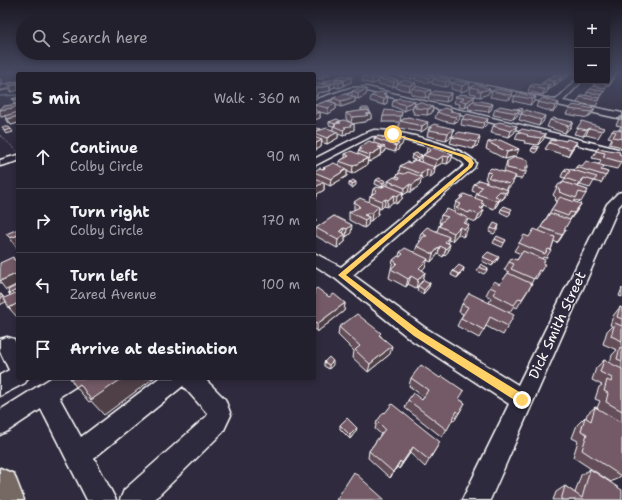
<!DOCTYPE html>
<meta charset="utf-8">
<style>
body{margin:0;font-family:"Shantell Sans",sans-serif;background:#2b2836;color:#f1f3f6}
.controls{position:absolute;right:12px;top:12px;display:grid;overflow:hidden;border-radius:4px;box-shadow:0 2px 6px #0003}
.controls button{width:36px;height:36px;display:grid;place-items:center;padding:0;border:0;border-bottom:1px solid #403e4a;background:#23202e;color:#f1f3f6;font:20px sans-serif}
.stop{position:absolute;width:12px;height:12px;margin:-9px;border:3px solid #ffd166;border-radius:50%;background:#fff}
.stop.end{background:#ffd166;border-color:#fff;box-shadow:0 1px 4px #0008}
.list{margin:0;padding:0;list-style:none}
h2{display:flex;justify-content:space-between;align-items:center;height:52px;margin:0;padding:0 16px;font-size:17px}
h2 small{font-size:13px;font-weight:400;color:#a3a3aa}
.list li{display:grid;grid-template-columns:26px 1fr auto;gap:12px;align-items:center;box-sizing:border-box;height:64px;padding:0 16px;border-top:1px solid #403e4a}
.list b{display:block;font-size:15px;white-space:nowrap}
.list p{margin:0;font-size:13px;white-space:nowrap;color:#a3a3aa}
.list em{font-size:13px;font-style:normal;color:#a3a3aa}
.icon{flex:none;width:22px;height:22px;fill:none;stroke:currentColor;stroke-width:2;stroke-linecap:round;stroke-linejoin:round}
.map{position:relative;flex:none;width:622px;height:500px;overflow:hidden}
.search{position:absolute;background:#23202e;box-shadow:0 2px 6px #0003;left:16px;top:16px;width:300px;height:44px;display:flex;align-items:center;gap:10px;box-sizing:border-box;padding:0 14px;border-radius:22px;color:#a3a3aa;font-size:15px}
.panel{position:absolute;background:#23202e;box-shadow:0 2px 6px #0003;left:16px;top:72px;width:300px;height:308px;border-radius:4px}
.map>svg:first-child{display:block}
.built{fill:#433849}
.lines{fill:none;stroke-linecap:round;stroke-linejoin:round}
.stream{stroke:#92a0ac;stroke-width:1.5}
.minor-casing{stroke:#fff;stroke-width:3}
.highway-casing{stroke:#fff;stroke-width:3}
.path{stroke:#fff;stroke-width:1;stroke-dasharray:0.5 1.5;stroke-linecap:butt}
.minor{fill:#2f2a3d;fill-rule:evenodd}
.highway{fill:#766964;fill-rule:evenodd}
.wall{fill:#634d58;stroke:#fff}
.shaded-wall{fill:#503f47;stroke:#fff}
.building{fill:#735a66;stroke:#fff}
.route{fill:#ffd166}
.labels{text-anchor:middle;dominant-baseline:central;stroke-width:3;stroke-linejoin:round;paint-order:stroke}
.near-street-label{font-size:14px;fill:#fff;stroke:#2f2a3d}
</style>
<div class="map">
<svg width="622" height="500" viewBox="0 0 622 500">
<rect width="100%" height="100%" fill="#2f2a3d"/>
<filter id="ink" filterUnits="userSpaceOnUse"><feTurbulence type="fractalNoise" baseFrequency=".025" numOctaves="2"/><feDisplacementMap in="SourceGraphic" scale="8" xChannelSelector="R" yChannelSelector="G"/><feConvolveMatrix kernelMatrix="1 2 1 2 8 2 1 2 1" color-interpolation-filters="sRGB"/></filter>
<g filter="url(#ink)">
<!-- built -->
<path class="built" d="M425,74H543L516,93Z"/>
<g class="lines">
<!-- stream -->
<path class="stream" d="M0,96L18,95"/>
<!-- minor casing -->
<g class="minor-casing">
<path id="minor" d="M416,74H428L556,100L577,79V81H582L563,101L622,113V119Z
M18,82V86L0,90V86Z
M367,87L622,150V156L367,91H353L314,105V100L350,88Z
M374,130C395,129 464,146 476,163L474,168L353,275L424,327L518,385L607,204L618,193L622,192V203L619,206L490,500H462L509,404L410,339L336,279L314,265V253L341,267L465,165C457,152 388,133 372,136L314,166V159L363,134Z
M18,155V161L0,166V160Z
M7,337L14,339L18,347V378H28L25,383L0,396V375L9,370L0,351V339Z
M51,378H81L78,385L59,397L81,437L159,378H204L225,399L231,415L223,432L154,500H120L124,490L207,416V413L183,386L94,458L116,500H87L41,409L8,431L0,435V410Z"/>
</g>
<!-- highway casing -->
<g class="highway-casing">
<path id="highway" d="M0,468L14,474L24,500H0Z"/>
</g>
<!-- path -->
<path class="path" d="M0,135L17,151"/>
<!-- minor -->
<use href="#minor" class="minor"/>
<!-- highway -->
<use href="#highway" class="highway"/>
</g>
<!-- wall -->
<path class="wall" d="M314,74H330L326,75H323V79L314,78Z
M399,74H416V75L434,76L433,81L428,83L415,80L416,77L411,79L399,76Z
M554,74H570L560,81H559V82L554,86H553V87L548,90L547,92L542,95L528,91L530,86L541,85L542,83L553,76Z
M607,74H616L611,84L608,87L607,86L596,106L577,103L580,97L586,96L587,92L591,89L596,81H607Z
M363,76L379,77L378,82L372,84L362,81Z
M384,77L398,83L431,90L430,93H451L450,100L446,102L428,99L429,96L425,98L411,94V90L409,91L396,88L397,85L393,87L378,84L379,79Z
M335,78L351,82L344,85V86L339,88L335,87L330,89V91L317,93V96H314V84H323V82L335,79Z
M433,79L450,80L449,85L445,87L432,84Z
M18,82L12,92L9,90L6,84Z
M452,83H470L469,89L461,92L451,89Z
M471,87L490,89L488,94L480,97L475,96L476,94L470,93Z
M367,89L366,95L358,99L355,98V102L341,107L336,105V109L328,114L320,112V118L314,120V110H315V105L332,102L333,98L352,96V91Z
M492,91L513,92L511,98L507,100L490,97Z
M460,94L473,101L493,104L491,110L488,112L468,109L469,105L465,108L459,107L460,104L454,103L455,97Z
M385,95L388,96L387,103L383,105L370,101L371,96Z
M515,96L536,97L533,103L530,105L513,101Z
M18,97V123L11,125L8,122L5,116L1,117L0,114V109L15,104L12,99Z
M393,101H415L414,105L420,102L432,113L427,115L413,114L414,112L412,111L413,107L404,111L392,106Z
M538,102L559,103L556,109L553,112L536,107Z
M361,108L370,111V112L371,113V119L367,120V121L365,122L353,123L354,124V130L351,131V132L346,133V135L343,136L338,134V138L327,144L321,142V147L316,150L314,149V129L333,130V126L329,125V122L341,121L350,122L346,119V113L361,111Z
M495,109H523L521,114H518L517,116L513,119L493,115Z
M569,109H595L591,115L588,118L566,114Z
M452,110V112L459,120L454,123L443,121L435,118L437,112Z
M402,112L400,121L408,117L427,128L421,132L399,128V122H382L383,116Z
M521,114L545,116L543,122L539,126L519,120Z
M620,117H622V130H619L621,126L616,125Z
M462,119H488L486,125L482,129L461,125Z
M550,120L573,122L570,128L565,133L547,127Z
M493,126H517L514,133L509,137L491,133Z
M429,127L454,129L452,136L446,140L427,136Z
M577,128H604L598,138L586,135L583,136L574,134Z
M612,131H622V147L609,144L612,138L608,137Z
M518,132L546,134L543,140L538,145L524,143L525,141L515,139Z
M452,137L479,138L478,145L473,149L450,143Z
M374,138L402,145L399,147L398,150L395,152L385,149L384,153L381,154V155L369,162L368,161L367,165L352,174L347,171V176L330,186L324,183V190L317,194V197L316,198V200L314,202V171L323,169V168L339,165V161L345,158V154H358V151L360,150V147L374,143Z
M555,141H566L577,142L573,148L568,156L545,149L549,143Z
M488,142L516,156L505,159L486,149Z
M539,147L537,151L535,153L531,151L532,148Z
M427,148L453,154L451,161L447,164L442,163L435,167L434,174L429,178L426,177L421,180L420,185L411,192H408L403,195L402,199L396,204L393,202L387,207L384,206L381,209L379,208L378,214L371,221H368V225L364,228L349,220V212L354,210V202H369L370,196L372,194L373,189L381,188L388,185V181L396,177V176L399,173L400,166L410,163L415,160L411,159L412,155L421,158L417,161L421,162L423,155L426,153Z
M598,148L619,154L622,161L617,169L604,166L601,170L608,172L601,183L594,181L590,188L580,185L578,187L588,190L581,202L575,200L574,202L581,204L576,212L569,221L564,230L561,238L557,243L554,241L551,250L546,258L543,257L542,259L543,264L541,271L536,279L534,278L531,284H532L517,308L514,306L509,313L508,326L503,335L486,326L479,338L457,326L463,314L459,312L462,304L489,303L491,298L486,295L490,287L500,284L509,272L504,270L509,262L517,260L521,254L514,251L519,243L539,231L551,210L557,201L555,200L556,198L553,195L557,187L561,184L565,178L561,177L564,170H574L576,167L599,164L601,160L592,158Z
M507,161L528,167L525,175L524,174L521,179L515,178L512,184L507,189L505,197L502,200H500L497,205L494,209L483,205L482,209L484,210L481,217L476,222L468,219L466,224V233L463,237L458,234L452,241L448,240L447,243L448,252L443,257L438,254L431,262L427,260L425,267L422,270L425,272L423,280L416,288L408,284L406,287L389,278L393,260L399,256L400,252H415L417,246L420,242L419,241L421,233L437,231L440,223H439L441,215L455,213V210L454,209L456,202L460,199L461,196L475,198L477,193L472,191L474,184L486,182L487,180L485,179L487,172H504L505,168Z
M376,180L386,181L385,184L382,187L375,184Z
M349,183L356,185L352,188L349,186Z
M504,206L511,213L508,216L500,212L501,209Z
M334,216L351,233L346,237L345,236V242L337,248L316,236V228Z
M499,225L498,229L494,234L489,232L491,228Z
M495,239L506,240L502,247L493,243Z
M483,257L497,261L492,266L482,261Z
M479,267L488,268L486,272L484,274L477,271Z
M464,268L463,272L457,278L451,275L453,271Z
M430,283L429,287L423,294L417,291L418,286Z
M622,288V297L619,296Z
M314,290L329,297L345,303L344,311L317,332L314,329Z
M620,307L622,308V472L621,476L611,482L573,457L578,441L572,438L577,425L585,417L586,418L587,414L595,407L597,408L600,401L595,399L599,387L602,385L592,380L596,368L604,360L610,363L612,355L617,350L603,344L607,331L612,326L610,325L613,316Z
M339,327L381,336L390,354L368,372L353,358L354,351L338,335Z
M324,362L333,365L329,369L324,366Z
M411,378L459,399L465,403L455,420L453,419L442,437L405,408L408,400H422L424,397L409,386Z
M377,421L440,442L425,467L410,453L399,469L397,467L390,478L368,458L369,451L381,434L375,429Z
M340,425L356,431L350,439L340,429Z
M590,469L622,500H553L556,492L565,486L575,493L581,475Z"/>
<!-- shaded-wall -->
<path class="shaded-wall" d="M412,74H416V77L411,79Z
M566,74H567L565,78L560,81L563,76Z
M567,74H570L566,77Z
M615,74H616L611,84L608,87Z
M434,76L433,81L428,83L429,78Z
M352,77L351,82L344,85V80Z
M379,77L378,82L372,84V79Z
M561,77L559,82L554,86L556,81Z
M0,78L3,83L0,84Z
M398,80L397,85L393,87L394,82Z
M450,80L449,85L445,87L446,82Z
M344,81V86L339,88V83Z
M335,82V87L330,89L331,84Z
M555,82L553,87L548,90L550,85Z
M416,83L415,88H412L411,90L409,91L410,86Z
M470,83L469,89L461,92L462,86Z
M18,84V90L12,92L10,86Z
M330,86V91L317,93V96H314V91H316V88Z
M549,86L547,92L542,95L545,90Z
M367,89L366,95L358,99V93Z
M490,89L488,94L480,97L481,91Z
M431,90L430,94H429V96L425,98L426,92Z
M513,92L511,98L507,100L509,95Z
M386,93L385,97L388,96L387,103L383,105L384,99L383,94Z
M451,93L450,100L446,102L447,97L449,94Z
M475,96L473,102L470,103L469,105L465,108L467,102Z
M355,97V102L341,107V101Z
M536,97L533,103L530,105L532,99Z
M415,101L414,106L413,105V107L404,111L405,105Z
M336,103V109L328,114V108Z
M559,103L556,109L553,112L555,106Z
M493,104L491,110L488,112L490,106Z
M18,105V113L16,114L1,117L0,114V110Z
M433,107L432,113L427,115L428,109Z
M595,109L591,115L588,118L591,112Z
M520,110L517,116L513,119L516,113Z
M320,112V118L314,120V114Z
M371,113V119L367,120V121L365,122L351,124L352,117Z
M461,113L459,120L454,123L456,117Z
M18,116V123L11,125L8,119Z
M545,116L543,122L539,126L541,120Z
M488,119L486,125L482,129L484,123Z
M428,122L427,128L421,132L422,126Z
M573,122L570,128L565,133L568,126Z
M354,124V130L351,131V132L346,133V135L343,136L344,127Z
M517,126L514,133L509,137L511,131Z
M589,128L586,135L583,136L587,130Z
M11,129L13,132L6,134L4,131Z
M454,129L452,136L446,140L448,133Z
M338,132V138L327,144V138Z
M546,134L543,140L538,145L541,138Z
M480,136L479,139L480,138L478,145L473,149L476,142L478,138Z
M404,138L402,145L399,147L398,150L395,152L396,143Z
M322,140L321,147L316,150V143Z
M577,142L573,148L568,156L571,149Z
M382,148L381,155L369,162L370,155Z
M519,149L516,156L505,159L507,152Z
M453,154L451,161L447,164L449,157Z
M422,155L421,158L417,161L418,158Z
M443,156L442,163L435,167L437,160Z
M368,158L367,165L352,174L353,166Z
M435,167L434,174L429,178L431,171Z
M347,169V176L330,186L331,179Z
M427,169L426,177L421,180L420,185L411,192L412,185L420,179L421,174Z
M516,176L512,184L506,191L509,184Z
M584,178L580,185L575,190L579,183Z
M386,181L385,184L382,187L383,183Z
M324,182V190L317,194V197L316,198V200L314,202V188Z
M356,182V185L352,188V184Z
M410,184L408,192L403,195L405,188Z
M508,190L505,197L502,200L505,193Z
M403,192L402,199L396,204L397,196Z
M394,195L393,202L387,207L388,200Z
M500,198L497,205L494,209L497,201Z
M386,199L384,206L381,209L382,201Z
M581,204L576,212L569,221L574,213Z
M379,206L378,214L371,221L372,213Z
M484,210L481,217L476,222L479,215Z
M367,213L366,219L369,217L368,225L364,228L365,220L364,215Z
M316,218V221L314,223V219Z
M352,225L351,233L346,237L347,229Z
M469,225L466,233L463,237L465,229Z
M460,227L458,234L452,241L454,233Z
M344,228L343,235L345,234V242L337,248L338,240L340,231Z
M566,230L561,238L557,243L562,235Z
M18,235V250L10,238Z
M449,237L447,245L445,242Z
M450,244L448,252L443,257L446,249Z
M440,246L438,254L431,262L433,254Z
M499,257L497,261L492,266L494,262Z
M428,259L425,267L416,277L419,268Z
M464,268L463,272L457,278L459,274Z
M425,272L423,280L416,288L418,280Z
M18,273V284L6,290L0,282V281Z
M411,276L408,284L406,287L408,279Z
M430,283L429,287L423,294L424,290Z
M18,289V295L13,298L9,294Z
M1,294L7,301L0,305V299Z
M18,303V318L9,308Z
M345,303L344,311L317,332V324Z
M392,346L390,354L368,372L370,364Z
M333,361V365L329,369V365Z
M123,378H154L104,415L91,401L89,402L76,387L80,384Z
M357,428L356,431L350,439V435Z
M413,447L410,453L399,469L402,463Z
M400,461L397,467L390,478L393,472Z"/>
<!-- building -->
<path class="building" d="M368,74L379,77L372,79L363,76Z
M419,74H425L434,76L429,78L416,75Z
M554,74H566L563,76L553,75Z
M607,74H616L614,77L607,76Z
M343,75L352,77L344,80L335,78Z
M551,76L561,77L556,81L547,79Z
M384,77L398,80L394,82L379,79Z
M439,77L450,80L446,82L433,79Z
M607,78L613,79L610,81H607Z
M334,79L344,81L339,83L335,82L331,84L323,82Z
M404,80L416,83L410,86L397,83Z
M547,80L555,82L550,85L542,83Z
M457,81L470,83L462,86L452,83Z
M18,82V84L10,86L6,84Z
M603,82L607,85L605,88L593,86L597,83Z
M319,83L330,86L316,88L314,87V84Z
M476,84L490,89L481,91H477L479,89L471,87Z
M533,84L549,86L545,90L530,86Z
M416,86L431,90L426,92L412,88Z
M361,88L367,89L358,93L352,91Z
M495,89L513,92L509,95L492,91Z
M590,89L603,91V93L602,95L587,92Z
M435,91L451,93L449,94H451L447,97L429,94Z
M380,92L386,93L383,94L388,96L385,97H388L384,99L371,96Z
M518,93L536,97L532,99L515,96Z
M345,94L355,97L341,101L333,98Z
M460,94L475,96L467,102L460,101L464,98L455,97Z
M583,95L600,98L599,101L580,97Z
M18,97V100L12,99Z
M399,98L415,101L405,105L393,101Z
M543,98L559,103L555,106L538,102Z
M327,101L336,103L328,108L315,105Z
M473,101H481L493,104L490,106L470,103Z
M420,102L433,107L428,109L415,108L417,106L413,105Z
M18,104V105L13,108L0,110V109L4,106Z
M573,105L595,109L591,112L569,109Z
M500,106L520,110L516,113L495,109Z
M361,108H368L370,111H369L367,110L363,111Z
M444,108L452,110L450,111L461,113L456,117L445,115L437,112Z
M518,108L523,109L522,111H519L520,110L517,109Z
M314,110L320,112L314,114Z
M367,110L371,113L366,114L368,115L365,116L352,117L346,113Z
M385,110L402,112L401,116H383Z
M526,110L545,116L541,120L521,114Z
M18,112V116L8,119L4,116Z
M467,114L488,119L484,123L462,119Z
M408,117L428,122L422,126L400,121Z
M620,117H622V119H619Z
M553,118L573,122L568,126L550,120Z
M337,119L341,121L337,122V123L335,124L329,122Z
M344,120L354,124L350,125L351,126L344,127L346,128L343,130L333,126L336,125L334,124L341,123L337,122Z
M582,121L604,128L602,131L589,128L587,130L577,128Z
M499,122L517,126L511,131L493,126Z
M434,124L454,129L448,133L428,130L432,128L429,127Z
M2,127H9L11,129L4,131Z
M317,128L321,129L315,132L314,131V129Z
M327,128L338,132L327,138L314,133V132Z
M522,129L546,134L541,138L527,136L528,135L518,132Z
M614,129L622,131V139L613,137L616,132L612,131Z
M459,132L480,136L478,138H480L476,142L452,137Z
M389,135L404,138L396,143L399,144L396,146L374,138L379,136L385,138Z
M314,137L322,140L316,143L314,142Z
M557,139L566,141L567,139L577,142L571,149L549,143L551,140L555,141Z
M500,140L519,149L507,152L488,142Z
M369,141L385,147H378L382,148L370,155L358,151L361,149L360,147Z
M534,146L539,147L537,149L532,148Z
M430,147L453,154L449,157L443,156L437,160L423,155L431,150L427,148Z
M598,148L620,152L619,154L622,155V161L621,162L603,157L605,153L596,151Z
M351,151L368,158L353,166L339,161L349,156L345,154Z
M416,153L422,155L418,158L412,155Z
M515,157L528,160V167H525V172L507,168V161Z
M415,160L435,167L431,171L427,169L421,174L400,166L407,162L410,163Z
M586,161L604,166L601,170L608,172L606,176L576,167L578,165L582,166Z
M334,163L347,169L331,179L314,172V171L320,168L323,169L325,168H323Z
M491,168L516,176L509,184L490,178L488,177L492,173L487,172Z
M566,168L597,177L594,181L584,178L579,183L565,178L570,171L564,170Z
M408,172L422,177L412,185L410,184L405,188L388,181L394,177L399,179L400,177L396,176L400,173L404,174Z
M314,178L324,182L314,188L317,190L314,192Z
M379,178L386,181L383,183L376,180Z
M353,180L356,182L352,184L349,183Z
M479,180L508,190L505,193L500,191L495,196L500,198L497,201L477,194L482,187L474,184Z
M563,182L588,190L586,194L579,192L576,198L559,192L560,191L557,187L559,184H562Z
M386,185L403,192L397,196L394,195L388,200L386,199L382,201L370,196L377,191L373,189L377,187L381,188Z
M464,194L483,201L481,203L484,204L480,208L484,210L479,215L470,211L469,213L456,208L461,204L456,202L463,197L461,196Z
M560,197L581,204L574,213L570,212L568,216L551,210Z
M360,198L379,206L372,213H367L364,215L369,217L365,220L349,212L360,207L358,206L359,205L354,202Z
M504,206L512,209L510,212L501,209Z
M447,209L468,218L464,223L469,225L465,229L460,227L454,233L439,226L442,223H440L448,217L441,215Z
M550,213L570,220L564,230H566L562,235L541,227Z
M334,216L352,225L347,229L344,228L342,229L340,231L345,234L338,240L316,228Z
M494,223L499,225L496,230L491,228Z
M427,227L449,237L445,242L450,244L446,249L440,246L433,254L417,246L424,236H427L421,233Z
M18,229V235L10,238L6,234Z
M534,229L555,237L551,250L548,249L545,254L519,243L524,235L529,237Z
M497,236L506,240L504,243L495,239Z
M405,248L428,259L419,268L425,272L418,280L411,276L408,279L391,269L397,263L393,260L398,256L400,257L403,254L400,252Z
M523,251L545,260L543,264H545L541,271L539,270L534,279L511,269L514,264L509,262L511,258L517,260Z
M488,252L499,257L494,262L483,257Z
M13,257L14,260L18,259V273L0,281V263Z
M481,264L488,268L486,270L479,267Z
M459,265L464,268L459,274L453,271Z
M508,273L532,284L522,299L519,298L514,305L493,294L496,290L490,287L494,281L500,284Z
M424,280L430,283L424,290L418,286Z
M18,285V289L9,294L8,290Z
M317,288L329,297L334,294L345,303L317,324L314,321V290Z
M18,292V303L9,308L4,298Z
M469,293L514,315L508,326L490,317L484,330L461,318L468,307L462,304Z
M0,294H1L3,297L0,299Z
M620,307L622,308V319L617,317Z
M357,314L381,333L379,335L392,346L370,364L355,350L360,346L339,327Z
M615,323L622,326V341L611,336Z
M620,347L622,348V361L617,359Z
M329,357L333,361L329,365L324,362Z
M604,360L622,369V411L606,402L608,393L604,391L607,380L611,382L612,378L600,372Z
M421,365L440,378L442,376L464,391L459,399L465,403L459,413L457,411L447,430L408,400L413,393L422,400L428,390L411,378Z
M70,378H123L91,400L80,384L76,387Z
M392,404L440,442L429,460L413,447L402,463L400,461L393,472L369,451L385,429L377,421L384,412L385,413Z
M595,407L622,423V472L621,476L582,450L587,434L581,431L585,417L591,421Z
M347,418L357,428L350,435L340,425Z
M590,469L622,490V500H561L565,486L582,498Z
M354,472L385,500H336Z"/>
</g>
<!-- sky -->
<linearGradient id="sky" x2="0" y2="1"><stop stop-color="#1a1722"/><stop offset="0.51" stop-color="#474a62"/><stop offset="1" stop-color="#474a62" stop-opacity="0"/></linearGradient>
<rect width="622" height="144" fill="url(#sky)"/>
<!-- route -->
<path class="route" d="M392,133L465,155L471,158L474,163L472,167L346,275L420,331L526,396L527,400L526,403L522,404L519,403L414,336L338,275L468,166L469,163L462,157L392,134Z"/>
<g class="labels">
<!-- near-street labels -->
<g class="near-street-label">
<text transform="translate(557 325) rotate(-65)">Dick Smith Street</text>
</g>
</g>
</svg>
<div class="controls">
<button>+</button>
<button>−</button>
</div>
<div class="stop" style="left:393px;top:134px"></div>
<div class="stop end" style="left:522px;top:400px"></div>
<div class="search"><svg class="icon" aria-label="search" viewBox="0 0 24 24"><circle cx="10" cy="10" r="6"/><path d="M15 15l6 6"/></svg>Search here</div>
<section class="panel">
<h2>5 min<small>Walk · 360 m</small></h2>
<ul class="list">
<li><svg class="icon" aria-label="ahead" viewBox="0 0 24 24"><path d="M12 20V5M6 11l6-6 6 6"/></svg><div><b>Continue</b><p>Colby Circle</p></div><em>90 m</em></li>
<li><svg class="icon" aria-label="right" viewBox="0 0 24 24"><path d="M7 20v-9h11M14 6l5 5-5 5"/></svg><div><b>Turn right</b><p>Colby Circle</p></div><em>170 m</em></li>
<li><svg class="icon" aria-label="left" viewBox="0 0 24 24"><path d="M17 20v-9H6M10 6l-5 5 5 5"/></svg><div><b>Turn left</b><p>Zared Avenue</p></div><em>100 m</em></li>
<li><svg class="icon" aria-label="arrive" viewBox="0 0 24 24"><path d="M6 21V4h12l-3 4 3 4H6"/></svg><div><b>Arrive at destination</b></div></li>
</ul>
</section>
</div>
